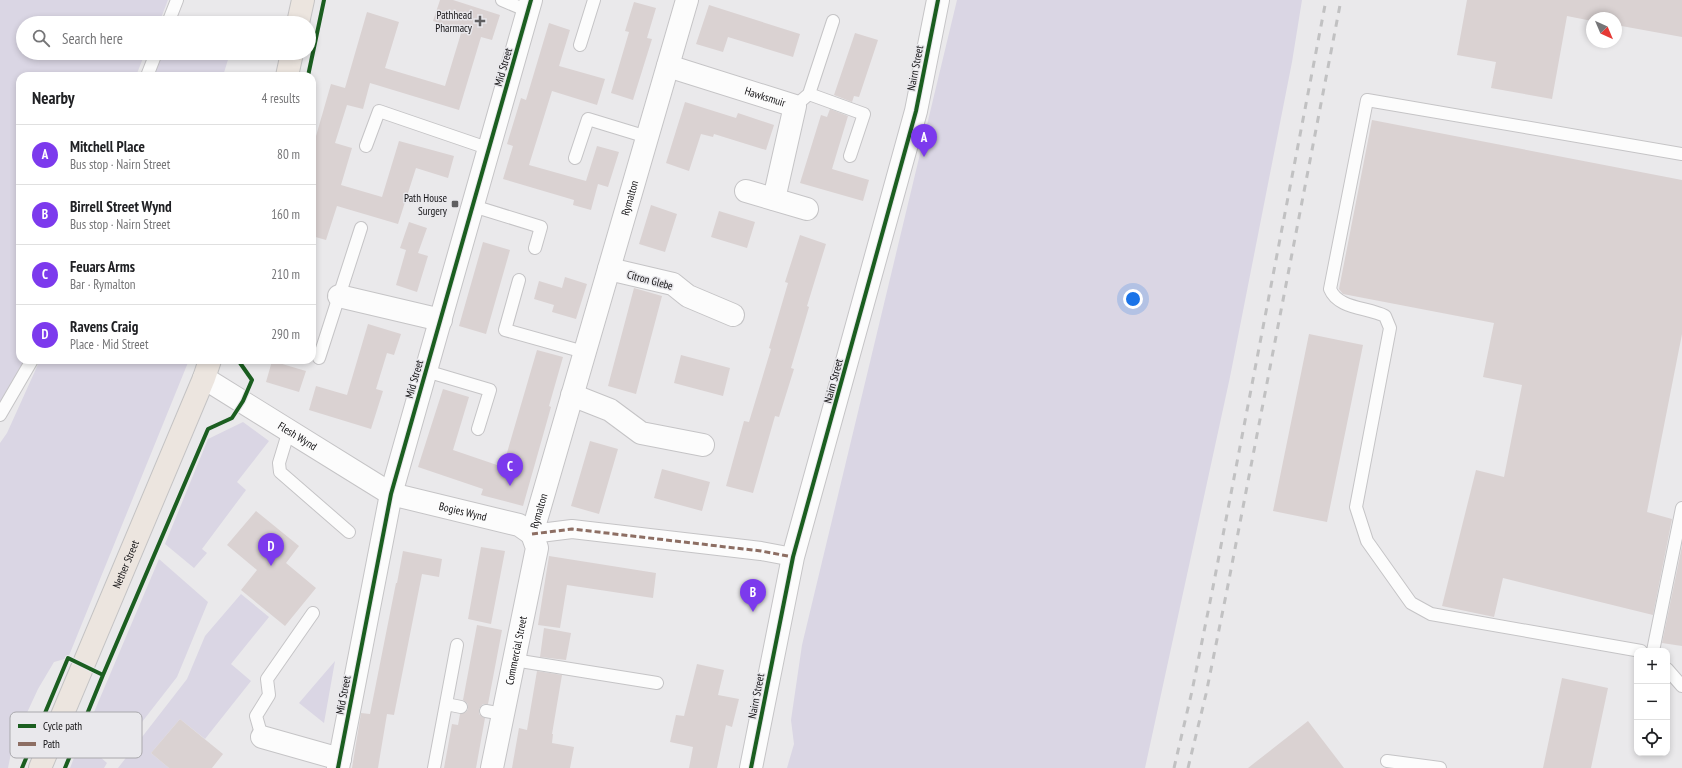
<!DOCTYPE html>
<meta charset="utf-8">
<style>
body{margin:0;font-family:"PT Sans Narrow",sans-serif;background:#f2f2f2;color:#202124}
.controls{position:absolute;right:12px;bottom:12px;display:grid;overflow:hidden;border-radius:8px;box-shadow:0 2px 6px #0003}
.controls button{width:36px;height:36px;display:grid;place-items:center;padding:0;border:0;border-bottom:1px solid #e0e0e0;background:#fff;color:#202124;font:20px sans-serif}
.compass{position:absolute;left:1586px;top:12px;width:36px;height:36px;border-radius:50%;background:#fff;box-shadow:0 2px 6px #0003;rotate:136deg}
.you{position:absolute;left:1133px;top:299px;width:14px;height:14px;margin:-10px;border:3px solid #fff;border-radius:50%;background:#1a73e8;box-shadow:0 0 0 6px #1a73e833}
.badge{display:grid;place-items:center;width:26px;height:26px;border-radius:50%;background:#7c3aed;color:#fff;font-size:13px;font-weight:700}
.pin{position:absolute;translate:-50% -33px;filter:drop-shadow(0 1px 2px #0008)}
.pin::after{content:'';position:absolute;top:21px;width:14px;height:12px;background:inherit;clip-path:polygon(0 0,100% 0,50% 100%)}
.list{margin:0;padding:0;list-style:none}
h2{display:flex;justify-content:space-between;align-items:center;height:52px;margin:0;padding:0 16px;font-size:17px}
h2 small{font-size:13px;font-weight:400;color:#757577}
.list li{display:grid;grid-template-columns:26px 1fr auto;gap:12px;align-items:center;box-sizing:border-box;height:60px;padding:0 16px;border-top:1px solid #e0e0e0}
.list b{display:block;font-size:15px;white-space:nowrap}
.list p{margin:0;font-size:13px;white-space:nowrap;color:#757577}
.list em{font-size:13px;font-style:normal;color:#757577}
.icon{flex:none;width:22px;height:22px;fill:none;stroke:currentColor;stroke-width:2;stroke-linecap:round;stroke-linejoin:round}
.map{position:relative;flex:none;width:1682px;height:768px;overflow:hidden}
.search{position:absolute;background:#fff;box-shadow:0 2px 6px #0003;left:16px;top:16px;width:300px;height:44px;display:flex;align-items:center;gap:10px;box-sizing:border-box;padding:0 14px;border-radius:22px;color:#757577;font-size:15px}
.panel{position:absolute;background:#fff;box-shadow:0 2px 6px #0003;left:16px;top:72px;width:300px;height:292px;border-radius:12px}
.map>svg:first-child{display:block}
.green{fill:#dad6e4}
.building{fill:#dad2d2}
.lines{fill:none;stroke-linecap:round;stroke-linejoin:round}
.service-casing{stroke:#c5c4c6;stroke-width:14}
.pedestrian-casing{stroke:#c5c4c6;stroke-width:20}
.minor-casing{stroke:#c5c4c6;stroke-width:24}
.secondary-casing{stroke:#c5c4c6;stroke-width:24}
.primary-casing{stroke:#c4c3c4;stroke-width:24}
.service{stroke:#fcfcfc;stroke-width:12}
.pedestrian{stroke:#fcfcfc;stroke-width:18}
.minor{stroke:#fcfcfc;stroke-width:22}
.secondary{stroke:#fcfcfc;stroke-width:22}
.primary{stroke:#ece5df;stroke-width:22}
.rail{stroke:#c1c1c2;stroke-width:3;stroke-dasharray:7 7;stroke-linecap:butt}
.quiet{stroke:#8d6e63;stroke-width:3;stroke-dasharray:6 3;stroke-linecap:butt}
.cycleway-casing{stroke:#e9e8ec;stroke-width:6}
.cycleway{stroke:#1b5e20;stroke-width:4}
.poi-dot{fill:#5f5e60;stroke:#e9e8ec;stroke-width:1.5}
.labels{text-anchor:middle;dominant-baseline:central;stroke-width:3;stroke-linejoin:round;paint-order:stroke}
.poi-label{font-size:11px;fill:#141315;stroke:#e9e8ec;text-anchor:end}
.street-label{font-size:11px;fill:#141315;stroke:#e9e8ec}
.key{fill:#e9e8ec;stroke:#a9a8ac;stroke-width:1}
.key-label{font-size:11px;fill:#141315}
</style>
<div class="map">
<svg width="1682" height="768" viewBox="0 0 1682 768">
<rect width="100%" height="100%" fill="#eae9eb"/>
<!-- green -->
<path class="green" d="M0,0H168L159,23H23V53H145L136,76H20V360H32L0,415Z
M957,0H1302L1292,62L1230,377L1145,768H787L794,744L791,720L802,645Z
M156,53H230L223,76H147Z
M40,360H189L68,658L54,662L38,689L13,743L8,768H0V443L7,433Z
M243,422L269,441L237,482L246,490L202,549L207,553L194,568L165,544L208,439Z
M159,559L208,602L177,677L128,740L105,748L86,731Z
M241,594L269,617L231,664L251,681L205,739L180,719L151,753L169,768H118L187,679L205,636Z
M335,661L324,723L299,703Z
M81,740L107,763L104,768H70Z"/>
<!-- building -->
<path class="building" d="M440,0H453L500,15L492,40L481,37L459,110L370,83L363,109L347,105L335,143L352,148L341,185L382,197L399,141L454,156L448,178L416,168L398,224L337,206L326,240L312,236V150L331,84L345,88L367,12L399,22L385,68L445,86L462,30L433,21Z
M1467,0H1682V37L1616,25V18H1592V21L1567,16L1552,99L1491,88L1496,62L1457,55Z
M634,2L656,8L647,38L652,39L633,100L611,93L629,32L625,31Z
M709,5L800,34L793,57L728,37L723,52L696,44Z
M549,23L570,30L559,66L605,79L597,105L552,91L529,165L586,181L597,146L619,152L608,187L598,184L591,210L573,205L574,200L503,179L513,146L507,144L521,98L526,100Z
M855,33L878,40L859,97L854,96L852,102L834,95Z
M685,102L736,118L738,113L774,125L766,150L714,134L713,137L701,134L689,171L666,163Z
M830,109L848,116L832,169L869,180L863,201L800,183L821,115L827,117Z
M1372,120L1682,180V334L1647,512L1672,519L1653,615L1503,578L1494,617L1442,606L1476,470L1504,477L1522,385L1483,377L1494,323L1343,294L1339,289Z
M651,205L677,214L665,252L639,244Z
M719,211L755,222L747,248L711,237Z
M409,222L427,228L418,253L428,256L417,292L396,285L406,250L400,248Z
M800,235L826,244L807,306L809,307L791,368L794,369L779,417L775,416L753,493L726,486L744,421L749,422L771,349L769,348L788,283L785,282Z
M483,242L510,250L486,334L459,326Z
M565,277L587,284L576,319L552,312L554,305L534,299L539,281L562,288Z
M634,288L662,296L636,394L608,386Z
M368,324L401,334L394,355L387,353L376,389L383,391L371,429L309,410L316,386L347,395Z
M1309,334L1363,345L1327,522L1273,511Z
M537,350L563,357L549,406L551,407L523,506L481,495L483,489L418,467L443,389L469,397L453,450L497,465L498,461L504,463Z
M681,355L730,368L723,396L674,383Z
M272,361L306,371L299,392L266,382Z
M590,441L618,449L599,514L571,506Z
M662,469L710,482L702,511L654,498Z
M256,511L299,546L286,563L316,588L285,626L241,590L257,570L227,545Z
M1682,546V646L1662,643Z
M481,547L505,551L491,624L468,619Z
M403,551L442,559L439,577L422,574L394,715L387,714L378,768H352L361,713L370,714L396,583H397Z
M549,556L656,573L653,598L567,585L560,628L538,625Z
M477,625L502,630L488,704H483L479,709V714L485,718L476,768H444L452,724L458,725L460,714L466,712L468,709V704L463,700Z
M544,628L571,633L566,660L540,657Z
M697,664L724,670L718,695L739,699L732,727L726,725L717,768H689L693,747L670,742L676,715L684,716Z
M537,671L562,675L552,734H553L552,743L574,747L570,768H512L519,728L527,730Z
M1562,678L1608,688L1591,768H1543Z
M180,719L223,754L212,768H169L151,753Z
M1308,721L1344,768H1248Z"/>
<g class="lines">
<!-- service casing -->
<g class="service-casing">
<path id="service" d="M502,0L528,11
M168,23L177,0
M580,45L594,0
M147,76L156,53
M809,94L833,21
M795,106L809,94L864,114L850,156
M366,146L379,111L490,149
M575,158L588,119L647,137
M473,206L541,227L535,248
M519,280L505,330L584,352
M319,358L361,228
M426,371L490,390L478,429
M0,415L32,360
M289,430L279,463L280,472L349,532
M1641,651L1431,614L1411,603L1367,541L1356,507L1390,328L1385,316C1367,307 1338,309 1330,289L1367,100L1682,154
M1653,651L1682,508
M514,660L657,683
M1667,669L1682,686
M446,704L461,707
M486,711L503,714
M262,737L256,716L269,695L267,679L313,613
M1387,761L1440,768
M434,768L457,645"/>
</g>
<!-- pedestrian casing -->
<g class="pedestrian-casing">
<path id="pedestrian" d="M532,534L572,529L761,551L793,557"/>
</g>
<!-- minor casing -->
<g class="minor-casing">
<g id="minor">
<path id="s1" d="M668,66L795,106L774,199"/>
<path d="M746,191L807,209"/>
<path d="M609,269L673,284L688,296L733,315"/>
<path d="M339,296L441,320"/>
<path id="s2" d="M204,378L391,494L519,525L532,534"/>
<path d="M572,395L610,410L641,433L703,445"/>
<path id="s3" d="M532,534L687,0"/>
<path d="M262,737L340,759"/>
<path d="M338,768L391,494L531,0"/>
<path id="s4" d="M492,768L537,548L532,534"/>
</g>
</g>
<!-- secondary casing -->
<g class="secondary-casing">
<path id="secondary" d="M751,768L793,557L916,111L938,0"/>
</g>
<!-- primary casing -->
<g class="primary-casing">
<g id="primary">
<path d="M298,23L303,0"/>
<path d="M287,76L292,53"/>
<path id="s5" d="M40,768L204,378L210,360"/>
</g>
</g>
<!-- service -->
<use href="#service" class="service"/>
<!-- pedestrian -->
<use href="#pedestrian" class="pedestrian"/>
<!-- minor -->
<use href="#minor" class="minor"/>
<!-- secondary -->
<use href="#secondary" class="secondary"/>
<!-- primary -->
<use href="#primary" class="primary"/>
<!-- rail -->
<path class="rail" d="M1174,768L1192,691L1213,587L1326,0
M1188,768L1206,694L1227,590L1341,0"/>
<!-- quiet -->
<path class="quiet" d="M532,534L572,529L761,551L793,557"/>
<!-- cycleway casing -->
<g class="cycleway-casing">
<path id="cycleway" d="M308,76L324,0
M22,768L68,658L103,675
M65,768L103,675L208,429L232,418L243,401L252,380L238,360
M338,768L391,494L531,0
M751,768L793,557L916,111L938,0"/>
</g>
<!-- cycleway -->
<use href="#cycleway" class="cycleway"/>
</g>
<!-- markers -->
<g class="poi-dot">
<path d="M478 15h4v4h4v4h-4v4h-4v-4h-4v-4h4z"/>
<rect x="451" y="200" width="8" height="8" rx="2"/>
</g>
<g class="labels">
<!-- poi labels -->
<g class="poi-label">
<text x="472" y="15">Pathhead<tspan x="472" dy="13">Pharmacy</tspan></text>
<text x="447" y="198">Path House<tspan x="447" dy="13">Surgery</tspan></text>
</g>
<!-- street labels -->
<g class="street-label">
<text transform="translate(503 67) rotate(-74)">Mid Street</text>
<text transform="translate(915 68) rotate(-79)">Nairn Street</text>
<text stroke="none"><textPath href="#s1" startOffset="102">Hawksmuir</textPath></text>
<text stroke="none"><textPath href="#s3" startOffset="350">Rymalton</textPath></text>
<text transform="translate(650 280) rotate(15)">Citron Glebe</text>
<text transform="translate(414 379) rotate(-74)">Mid Street</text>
<text transform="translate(833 381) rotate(-75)">Nairn Street</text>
<text stroke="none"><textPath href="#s2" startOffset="110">Flesh Wynd</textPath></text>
<text stroke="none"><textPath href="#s3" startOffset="24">Rymalton</textPath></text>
<text stroke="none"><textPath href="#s2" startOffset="294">Bogies Wynd</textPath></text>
<text stroke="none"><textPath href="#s5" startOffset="221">Nether Street</textPath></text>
<text stroke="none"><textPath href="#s4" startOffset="120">Commercial Street</textPath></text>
<text transform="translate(343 695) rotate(-79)">Mid Street</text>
<text transform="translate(756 696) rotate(-79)">Nairn Street</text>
</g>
</g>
<!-- legend -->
<rect x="10" y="712" width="132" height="46" rx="6" class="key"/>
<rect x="18" y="724" width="18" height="4" fill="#1b5e20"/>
<rect x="18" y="742" width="18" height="4" fill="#8d6e63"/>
<g class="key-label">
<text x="43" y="730">Cycle path</text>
<text x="43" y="748">Path</text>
</g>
</svg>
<div class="controls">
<button>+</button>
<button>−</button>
<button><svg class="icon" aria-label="locate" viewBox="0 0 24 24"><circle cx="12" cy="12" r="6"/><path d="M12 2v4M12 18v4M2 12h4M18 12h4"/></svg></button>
</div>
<svg class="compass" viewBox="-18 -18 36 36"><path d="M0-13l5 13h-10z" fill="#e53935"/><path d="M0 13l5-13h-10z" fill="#757577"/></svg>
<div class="you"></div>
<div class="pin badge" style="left:924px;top:157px">A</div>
<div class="pin badge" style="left:753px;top:612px">B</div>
<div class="pin badge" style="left:510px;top:486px">C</div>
<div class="pin badge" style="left:271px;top:566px">D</div>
<div class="search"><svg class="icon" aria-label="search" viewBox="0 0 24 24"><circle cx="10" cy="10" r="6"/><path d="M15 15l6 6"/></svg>Search here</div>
<section class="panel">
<h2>Nearby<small>4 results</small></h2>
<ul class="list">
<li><span class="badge">A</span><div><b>Mitchell Place</b><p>Bus stop · Nairn Street</p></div><em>80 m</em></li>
<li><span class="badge">B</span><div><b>Birrell Street Wynd</b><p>Bus stop · Nairn Street</p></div><em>160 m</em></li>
<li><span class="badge">C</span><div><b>Feuars Arms</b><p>Bar · Rymalton</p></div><em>210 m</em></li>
<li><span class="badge">D</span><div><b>Ravens Craig</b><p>Place · Mid Street</p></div><em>290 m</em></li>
</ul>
</section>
</div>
